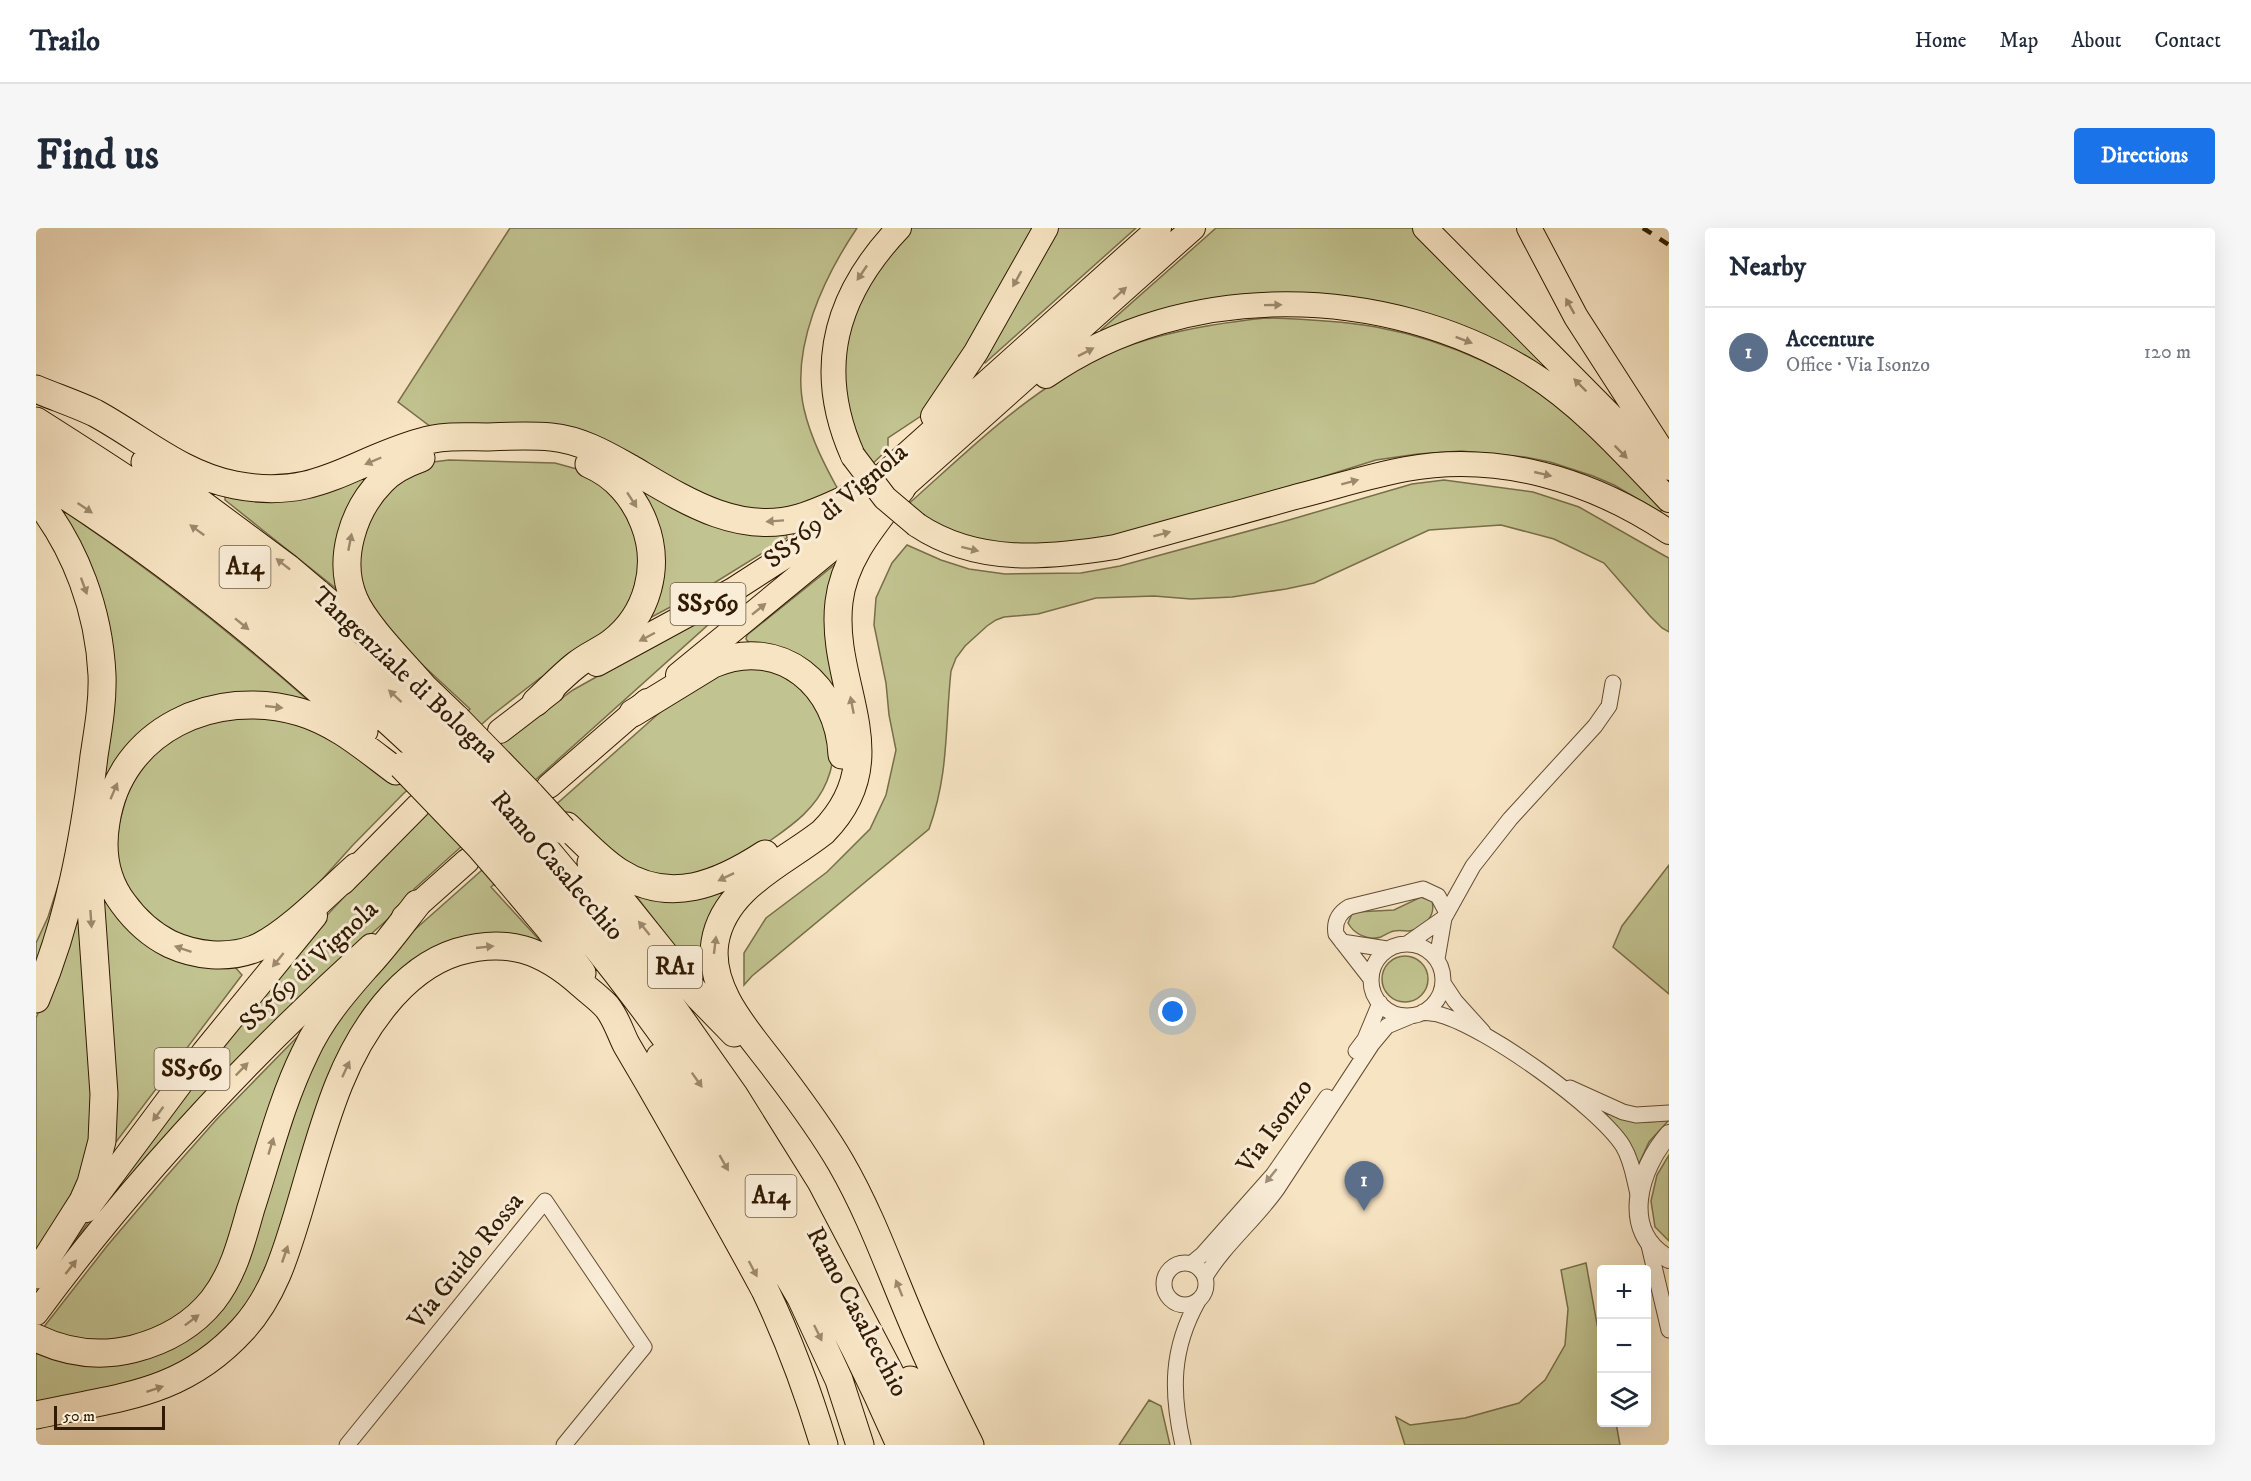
<!DOCTYPE html>
<meta charset="utf-8">
<style>
body{margin:0;font-family:"IM FELL DW Pica",serif;background:#f6f6f7;color:#1f2937}
.controls{position:absolute;right:18px;bottom:18px;display:grid;overflow:hidden;border-radius:6px;box-shadow:0 6px 24px #0002}
.controls button{width:54px;height:54px;display:grid;place-items:center;padding:0;border:0;border-bottom:2px solid #e0e1e3;background:#fff;color:#1f2937;font:30px sans-serif}
.scale{position:absolute;left:18px;bottom:15px;width:111px;box-sizing:border-box;padding-left:6px;border:3px solid #301a01;border-top:0;font-size:16px;line-height:21px;white-space:nowrap;color:#301a01;-webkit-text-stroke:4px #faedd8;paint-order:stroke}
.you{position:absolute;left:1137px;top:784px;width:21px;height:21px;margin:-15px;border:4px solid #fff;border-radius:50%;background:#1a73e8;box-shadow:0 0 0 9px #1a73e833}
.badge{display:grid;place-items:center;width:39px;height:39px;border-radius:50%;background:#1a73e8;color:#fff;font-size:20px;font-weight:700}
.pin{position:absolute;translate:-50% -50px;filter:drop-shadow(0 2px 3px #0008)}
.pin::after{content:'';position:absolute;top:32px;width:21px;height:18px;background:inherit;clip-path:polygon(0 0,100% 0,50% 100%)}
.list{margin:0;padding:0;list-style:none}
h2{display:flex;justify-content:space-between;align-items:center;height:78px;margin:0;padding:0 24px;font-size:26px}
h2 small{font-size:20px;font-weight:400;color:#747a83}
.list li{display:grid;grid-template-columns:39px 1fr auto;gap:18px;align-items:center;box-sizing:border-box;height:90px;padding:0 24px;border-top:2px solid #e0e1e3}
.list b{display:block;font-size:22px;white-space:nowrap}
.list p{margin:0;font-size:20px;white-space:nowrap;color:#747a83}
.list em{font-size:20px;font-style:normal;color:#747a83}
.icon{flex:none;width:33px;height:33px;fill:none;stroke:currentColor;stroke-width:2;stroke-linecap:round;stroke-linejoin:round}
.map{position:relative;flex:none;width:1633px;height:1217px;overflow:hidden;border-radius:6px}
header{display:flex;align-items:center;gap:36px;box-sizing:border-box;height:84px;padding:0 30px;background:#fff;border-bottom:2px solid #e0e1e3}
header strong{font-size:28px}
nav{display:flex;gap:33px;margin-inline-start:auto;font-size:21px}
.intro{display:flex;align-items:center;justify-content:space-between;box-sizing:border-box;height:144px;padding:0 36px}
h1{margin:0;font-size:42px}
.button{padding:15px 27px;border-radius:6px;background:#1a73e8;color:#fff;font-size:21px;font-weight:700}
main{display:flex;gap:36px;padding:0 36px}
aside{flex:1;background:#fff;border-radius:6px;box-shadow:0 6px 24px #0002}
.map>svg:first-child{display:block}
.green{fill:#c1c390;stroke:#786e48;stroke-width:1.5}
.lines{fill:none;stroke-linecap:round;stroke-linejoin:round}
.minor-casing{stroke:#624c32;stroke-width:17}
.tertiary-casing{stroke:#624c32;stroke-width:20}
.trunk-casing{stroke:#301a01;stroke-width:26}
.motorway-casing{stroke:#301a01;stroke-width:29}
.minor{stroke:#faedd8;stroke-width:15}
.tertiary{stroke:#faedd8;stroke-width:18}
.trunk{stroke:#f7e4c3;stroke-width:24}
.motorway{stroke:#f7e4c3;stroke-width:27}
.rail{stroke:#301a01;stroke-width:4.5;stroke-dasharray:10 10;stroke-linecap:butt}
.trunk-bridge-casing{stroke:#301a01;stroke-width:26;stroke-linecap:butt}
.motorway-bridge-casing{stroke:#301a01;stroke-width:29;stroke-linecap:butt}
.trunk-bridge{stroke:#f7e4c3;stroke-width:24}
.motorway-bridge{stroke:#f7e4c3;stroke-width:27}
.oneway{fill:#9d896c}
.oneway2{fill:#9f8e77}
.labels{text-anchor:middle;dominant-baseline:central;stroke-width:6;stroke-linejoin:round;paint-order:stroke}
.shield{fill:#faedd8;stroke:#6d5942;stroke-width:1.5}
.shield-label{font-size:24px;font-weight:bold;fill:#301a01}
.street-label{font-size:26px;fill:#301a01;stroke:#faedd8}
</style>
<header>
<strong>Trailo</strong>
<nav><a>Home</a><a>Map</a><a>About</a><a>Contact</a></nav>
</header>
<div class="intro"><h1>Find us</h1><a class="button">Directions</a></div>
<main>
<div class="map">
<svg width="1633" height="1217" viewBox="0 0 1633 1217">
<rect width="100%" height="100%" fill="#f7e4c3"/>
<filter id="stains"><feTurbulence type="fractalNoise" baseFrequency=".00333" numOctaves="4"/><feColorMatrix values="0 0 0 0 .2 0 0 0 0 .09 0 0 0 0 .02 0 0 0 .5 -.17"/></filter>
<radialGradient id="worn" r=".72"><stop offset=".6" stop-color="#630" stop-opacity="0"/><stop offset="1" stop-color="#630" stop-opacity=".3"/></radialGradient>
<!-- green -->
<path class="green" d="M474,0H821C788,49 754,120 768,181C775,211 789,238 804,265L747,285L689,282L558,209L399,202L362,174Z
M871,0H999L902,166L885,188L852,210V221L832,240L822,225L803,130L827,50Z
M1018,0H1100L949,135L945,130Z
M1180,0H1376L1520,144L1516,147L1344,76L1067,105L1065,102Z
M1230,90C1267,91 1304,93 1340,99C1411,112 1486,145 1541,193C1572,220 1599,251 1628,280L1624,284L1578,257L1557,248L1514,234L1489,229L1425,223L1382,226L1340,232L1110,304L1066,315L944,317L869,279C920,234 969,185 1027,149C1087,111 1161,97 1230,90Z
M413,232L519,235L548,243L584,271L607,329L589,391L537,429L504,450L455,488L367,566L316,618L255,686L215,713L165,717L110,690L74,629L99,537L167,488L273,492L356,553L434,481L337,391L318,334L340,269L397,234Z
M569,234L750,304L751,310L670,360L612,391L621,361Z
M348,237L302,362L189,272V267Z
M1408,252L1497,264L1543,279L1629,328L1633,330V404L1626,400L1614,388L1568,335L1518,311L1465,297L1393,302L1278,355L1250,361L1196,369L1155,371L1118,368L1060,370L1002,386L968,389L960,392L951,398L929,418L920,430L915,443C909,499 913,546 893,601L716,748L708,757V725L730,690L791,644L834,601L850,567L860,522L853,487L850,455L838,397L840,370L856,335L871,317L905,332L933,341L969,346L1045,345L1084,338L1253,292L1376,256Z
M28,285H31C116,343 197,406 274,474L177,472L63,579L72,477L25,289Z
M802,334L814,502L714,416L710,411L711,407Z
M680,382L683,387L378,661L377,669L309,729L0,1066L67,974L254,730L294,684L387,585L469,512L537,462Z
M705,435C767,436 816,491 791,553C780,580 758,596 735,612C691,642 650,668 595,643C568,630 555,609 536,588L455,659L508,717L506,719C394,684 323,775 288,869L233,1047C181,1153 104,1161 0,1179V1109L71,1018L128,951L180,892L265,805L268,806C242,858 228,915 211,971C202,1001 194,1034 177,1061C167,1075 154,1086 140,1095C103,1119 64,1121 22,1111L15,1127C47,1137 78,1136 109,1126C205,1096 215,1009 240,925L243,923C268,843 288,788 349,728L656,456L673,444Z
M45,586L0,748V715L12,689Z
M1633,637V766L1577,719L1586,698Z
M62,646L68,668L199,739L206,747L77,918Z
M703,652L670,751H664L597,664Z
M1385,669L1396,673C1400,688 1388,701 1373,703C1368,703 1363,702 1358,703C1353,704 1349,707 1345,709C1332,713 1318,706 1312,695L1316,686L1320,684L1358,682Z
M46,678L59,896L53,936L0,1026V790Z
M1346 751a23 23 0 1 1 46 0a23 23 0 1 1-46 0Z
M1569,885L1612,894L1633,892L1613,914L1601,940L1588,909Z
M1633,927V1013L1619,999L1615,973L1621,947Z
M1550,1035L1565,1118L1566,1194L1580,1195L1584,1217H1369L1360,1189L1374,1197L1429,1190L1483,1175L1509,1152L1529,1117L1532,1081L1525,1042Z
M1113,1172L1125,1178L1134,1217H1083Z"/>
<g class="lines">
<!-- minor casing -->
<g class="minor-casing">
<path id="minor" d="M1306,714L1351,721
M1371,716L1408,690
M1335 752a36 36 0 1 1 72 0a36 36 0 1 1-72 0Z
M1401,731L1408,690L1437,638L1474,591L1559,498L1573,478L1577,455
M1335,751L1300,706C1298,694 1303,685 1313,679L1387,661L1402,668L1411,685
M1407,755L1419,773L1447,804
M1387,784C1393,785 1400,785 1405,787C1451,800 1562,879 1587,918C1596,933 1598,950 1602,966
M1320,823L1329,811L1344,775
M1534,860L1587,884L1600,887L1633,885
M1612,1013L1633,1102
M1128 1056a21 21 0 1 1 42 0a21 21 0 1 1-42 0Z
M1155,1036L1167,1026L1237,947L1291,869
M1169,1049C1188,1017 1219,992 1241,961L1336,816L1351,798L1375,788
M311,1217L509,973L608,1119L528,1217
M1147,1217C1135,1164 1135,1121 1162,1073"/>
</g>
<!-- tertiary casing -->
<g class="tertiary-casing">
<path id="tertiary" d="M1633,906C1603,940 1583,1004 1633,1031"/>
</g>
<!-- trunk casing -->
<g class="trunk-casing">
<path id="trunk" d="M1389,0L1575,188L1633,240
M1493,0L1540,89L1625,221
M1010,148C1149,51 1350,55 1493,144C1546,177 1590,227 1633,272
M897,188L940,124L1010,0
M817,228C778,141 799,67 863,0
M881,297C941,337 1012,330 1079,319C1139,302 1199,286 1259,269C1296,260 1332,248 1370,241C1463,224 1555,252 1633,304
M561,436L697,362L759,322L833,260L1123,0
M642,447L820,301L1157,0
M464,503L516,463
M513,558L611,473
M307,654L382,578
M368,689L431,633
M50,982L168,824L279,688
M0,1085C99,951 212,830 335,718"/>
</g>
<!-- motorway casing -->
<g class="motorway-casing">
<path id="motorway" d="M0,161C19,169 40,176 59,185C105,210 146,247 199,257C281,273 313,234 385,214C406,207 429,209 452,209C473,208 494,207 515,209C545,212 569,226 594,240C645,270 701,308 763,290C787,283 810,271 833,260
M0,193C63,233 126,273 185,319C260,378 331,443 402,508
M0,222C59,258 122,300 176,342C249,400 318,461 386,524
M385,230C371,235 356,242 346,253C317,282 301,332 318,371C328,396 367,435 386,457
M109,234L252,340L330,406
M0,249C118,322 226,409 328,503
M866,260C840,294 808,329 803,374C793,458 861,529 787,604C748,635 688,659 679,714C671,764 716,808 743,845C765,874 787,904 805,935C838,992 858,1054 885,1114C900,1149 917,1183 934,1217
M0,270C40,320 63,383 66,447C67,474 62,502 58,528C48,612 33,693 0,771
M374,446L421,491
M500,474C513,462 526,448 540,437C551,428 564,423 575,415C612,387 625,338 608,295C598,269 579,247 553,236
M597,485L677,436C745,407 803,458 806,527
M531,598C547,613 564,632 583,644C634,677 683,656 729,626
M506,617L574,698L627,766L698,867L761,968L864,1164L887,1217
M488,632C641,808 771,1003 864,1217
M555,635L662,768L698,805
M320,639C293,663 250,708 218,721C191,731 160,728 134,716C114,706 100,693 87,675C69,651 65,623 70,594C84,501 180,459 264,484C301,495 329,520 360,543
M470,649L512,699L546,745
M624,829L765,1070L803,1152L824,1217
M0,1047L47,973L55,955L66,913L68,866L52,637
M0,1110C31,1125 64,1129 97,1121C128,1113 157,1097 177,1072C198,1045 206,1012 215,980C232,928 245,874 269,825C284,792 306,766 329,740C348,720 364,698 381,676
M874,1152L916,1217
M0,1187C82,1169 146,1168 207,1101C237,1068 249,1028 262,985C275,942 286,898 303,856C324,804 364,742 421,724C471,709 507,722 545,756C553,763 564,771 571,779C580,790 584,804 590,816C598,830 606,843 614,857C653,925 692,993 729,1062C753,1112 772,1164 788,1217"/>
</g>
<!-- minor -->
<use href="#minor" class="minor"/>
<!-- tertiary -->
<use href="#tertiary" class="tertiary"/>
<!-- trunk -->
<use href="#trunk" class="trunk"/>
<!-- motorway -->
<use href="#motorway" class="motorway"/>
<!-- rail -->
<path class="rail" d="M1607,0L1633,17"/>
<!-- trunk-bridge casing -->
<g class="trunk-bridge-casing">
<path id="trunk-bridge" d="M817,228L849,270L881,297"/>
</g>
<!-- motorway-bridge casing -->
<g class="motorway-bridge-casing">
<path id="motorway-bridge" d="M421,491L495,567L527,602
M402,508L461,567L506,617
M386,524L488,632
M366,538L444,619L470,649"/>
</g>
<!-- trunk-bridge -->
<use href="#trunk-bridge" class="trunk-bridge"/>
<!-- motorway-bridge -->
<use href="#motorway-bridge" class="motorway-bridge"/>
</g>
<!-- one-way arrows -->
<defs><path id="oneway-solid" d="M-6-.8H1V-3.2L6.5 0L1 3.2V.8H-6Z" transform="scale(1.5)"/></defs>
<g class="oneway">
<use href="#oneway-solid" transform="translate(826 45) rotate(124)"/>
<use href="#oneway-solid" transform="translate(981 51) rotate(119)"/>
<use href="#oneway-solid" transform="translate(1084 65) rotate(-42)"/>
<use href="#oneway-solid" transform="translate(1237 77) rotate(-1)"/>
<use href="#oneway-solid" transform="translate(1534 78) rotate(-119)"/>
<use href="#oneway-solid" transform="translate(1428 112) rotate(21)"/>
<use href="#oneway-solid" transform="translate(1050 124) rotate(-27)"/>
<use href="#oneway-solid" transform="translate(1544 157) rotate(-135)"/>
<use href="#oneway-solid" transform="translate(1585 224) rotate(45)"/>
<use href="#oneway-solid" transform="translate(337 233) rotate(157)"/>
<use href="#oneway-solid" transform="translate(1507 246) rotate(13)"/>
<use href="#oneway-solid" transform="translate(1314 254) rotate(-15)"/>
<use href="#oneway-solid" transform="translate(596 272) rotate(57)"/>
<use href="#oneway-solid" transform="translate(49 280) rotate(34)"/>
<use href="#oneway-solid" transform="translate(739 293) rotate(176)"/>
<use href="#oneway-solid" transform="translate(161 302) rotate(-144)"/>
<use href="#oneway-solid" transform="translate(1126 306) rotate(-15)"/>
<use href="#oneway-solid" transform="translate(314 314) rotate(-79)"/>
<use href="#oneway-solid" transform="translate(934 321) rotate(14)"/>
<use href="#oneway-solid" transform="translate(247 336) rotate(-142)"/>
<use href="#oneway-solid" transform="translate(48 358) rotate(70)"/>
<use href="#oneway-solid" transform="translate(723 381) rotate(-39)"/>
<use href="#oneway-solid" transform="translate(206 396) rotate(39)"/>
<use href="#oneway-solid" transform="translate(611 409) rotate(152)"/>
<use href="#oneway-solid" transform="translate(359 468) rotate(-137)"/>
<use href="#oneway-solid" transform="translate(816 477) rotate(-101)"/>
<use href="#oneway-solid" transform="translate(238 479) rotate(6)"/>
<use href="#oneway-solid" transform="translate(78 563) rotate(-67)"/>
<use href="#oneway-solid" transform="translate(690 649) rotate(154)"/>
<use href="#oneway-solid" transform="translate(55 691) rotate(86)"/>
<use href="#oneway-solid" transform="translate(608 700) rotate(-129)"/>
<use href="#oneway-solid" transform="translate(679 717) rotate(-83)"/>
<use href="#oneway-solid" transform="translate(449 719) rotate(-6)"/>
<use href="#oneway-solid" transform="translate(147 721) rotate(-161)"/>
<use href="#oneway-solid" transform="translate(242 732) rotate(129)"/>
<use href="#oneway-solid" transform="translate(206 841) rotate(-46)"/>
<use href="#oneway-solid" transform="translate(310 841) rotate(-65)"/>
<use href="#oneway-solid" transform="translate(661 852) rotate(55)"/>
<use href="#oneway-solid" transform="translate(122 886) rotate(127)"/>
<use href="#oneway-solid" transform="translate(235 918) rotate(-73)"/>
<use href="#oneway-solid" transform="translate(688 935) rotate(60)"/>
<use href="#oneway-solid" transform="translate(249 1026) rotate(-71)"/>
<use href="#oneway-solid" transform="translate(35 1039) rotate(-52)"/>
<use href="#oneway-solid" transform="translate(717 1041) rotate(62)"/>
<use href="#oneway-solid" transform="translate(863 1060) rotate(-112)"/>
<use href="#oneway-solid" transform="translate(156 1092) rotate(-37)"/>
<use href="#oneway-solid" transform="translate(782 1105) rotate(64)"/>
<use href="#oneway-solid" transform="translate(119 1161) rotate(-18)"/>
</g>
<use class="oneway2" href="#oneway-solid" transform="translate(1235 948) rotate(129)"/>
<g class="labels">
<!-- shield labels -->
<g class="shield">
<rect x="183.5" y="318" width="51" height="42" rx="4.5"/>
<rect x="634.5" y="355" width="75" height="42" rx="4.5"/>
<rect x="612" y="718" width="54" height="42" rx="4.5"/>
<rect x="118.5" y="820" width="75" height="42" rx="4.5"/>
<rect x="709.5" y="947" width="51" height="42" rx="4.5"/>
</g>
<g class="shield-label">
<text x="209" y="339">A14</text>
<text x="672" y="376">SS569</text>
<text x="639" y="739">RA1</text>
<text x="156" y="841">SS569</text>
<text x="735" y="968">A14</text>
</g>
<!-- street labels -->
<g class="street-label">
<text transform="translate(800 278) rotate(-40)">SS569 di Vignola</text>
<text transform="translate(369 447) rotate(43)">Tangenziale di Bologna</text>
<text transform="translate(521 638) rotate(49)">Ramo Casalecchio</text>
<text transform="translate(273 738) rotate(-43)">SS569 di Vignola</text>
<text transform="translate(1239 898) rotate(-54)">Via Isonzo</text>
<text transform="translate(430 1033) rotate(-51)">Via Guido Rossa</text>
<text transform="translate(821 1084) rotate(62)">Ramo Casalecchio</text>
</g>
</g>
<rect width="100%" height="100%" filter="url(#stains)"/>
<rect width="100%" height="100%" fill="url(#worn)"/>
</svg>
<div class="controls">
<button>+</button>
<button>−</button>
<button><svg class="icon" aria-label="layers" viewBox="0 0 24 24"><path d="M12 4l9 5-9 5-9-5zM3 14l9 5 9-5"/></svg></button>
</div>
<div class="scale">50 m</div>
<div class="you"></div>
<div class="pin badge" style="left:1328px;top:983px;background:#5c6f8a">1</div>
</div>
<aside>
<h2>Nearby<small></small></h2>
<ul class="list">
<li><span class="badge" style="background:#5c6f8a">1</span><div><b>Accenture</b><p>Office · Via Isonzo</p></div><em>120 m</em></li>
</ul>
</aside>
</main>
